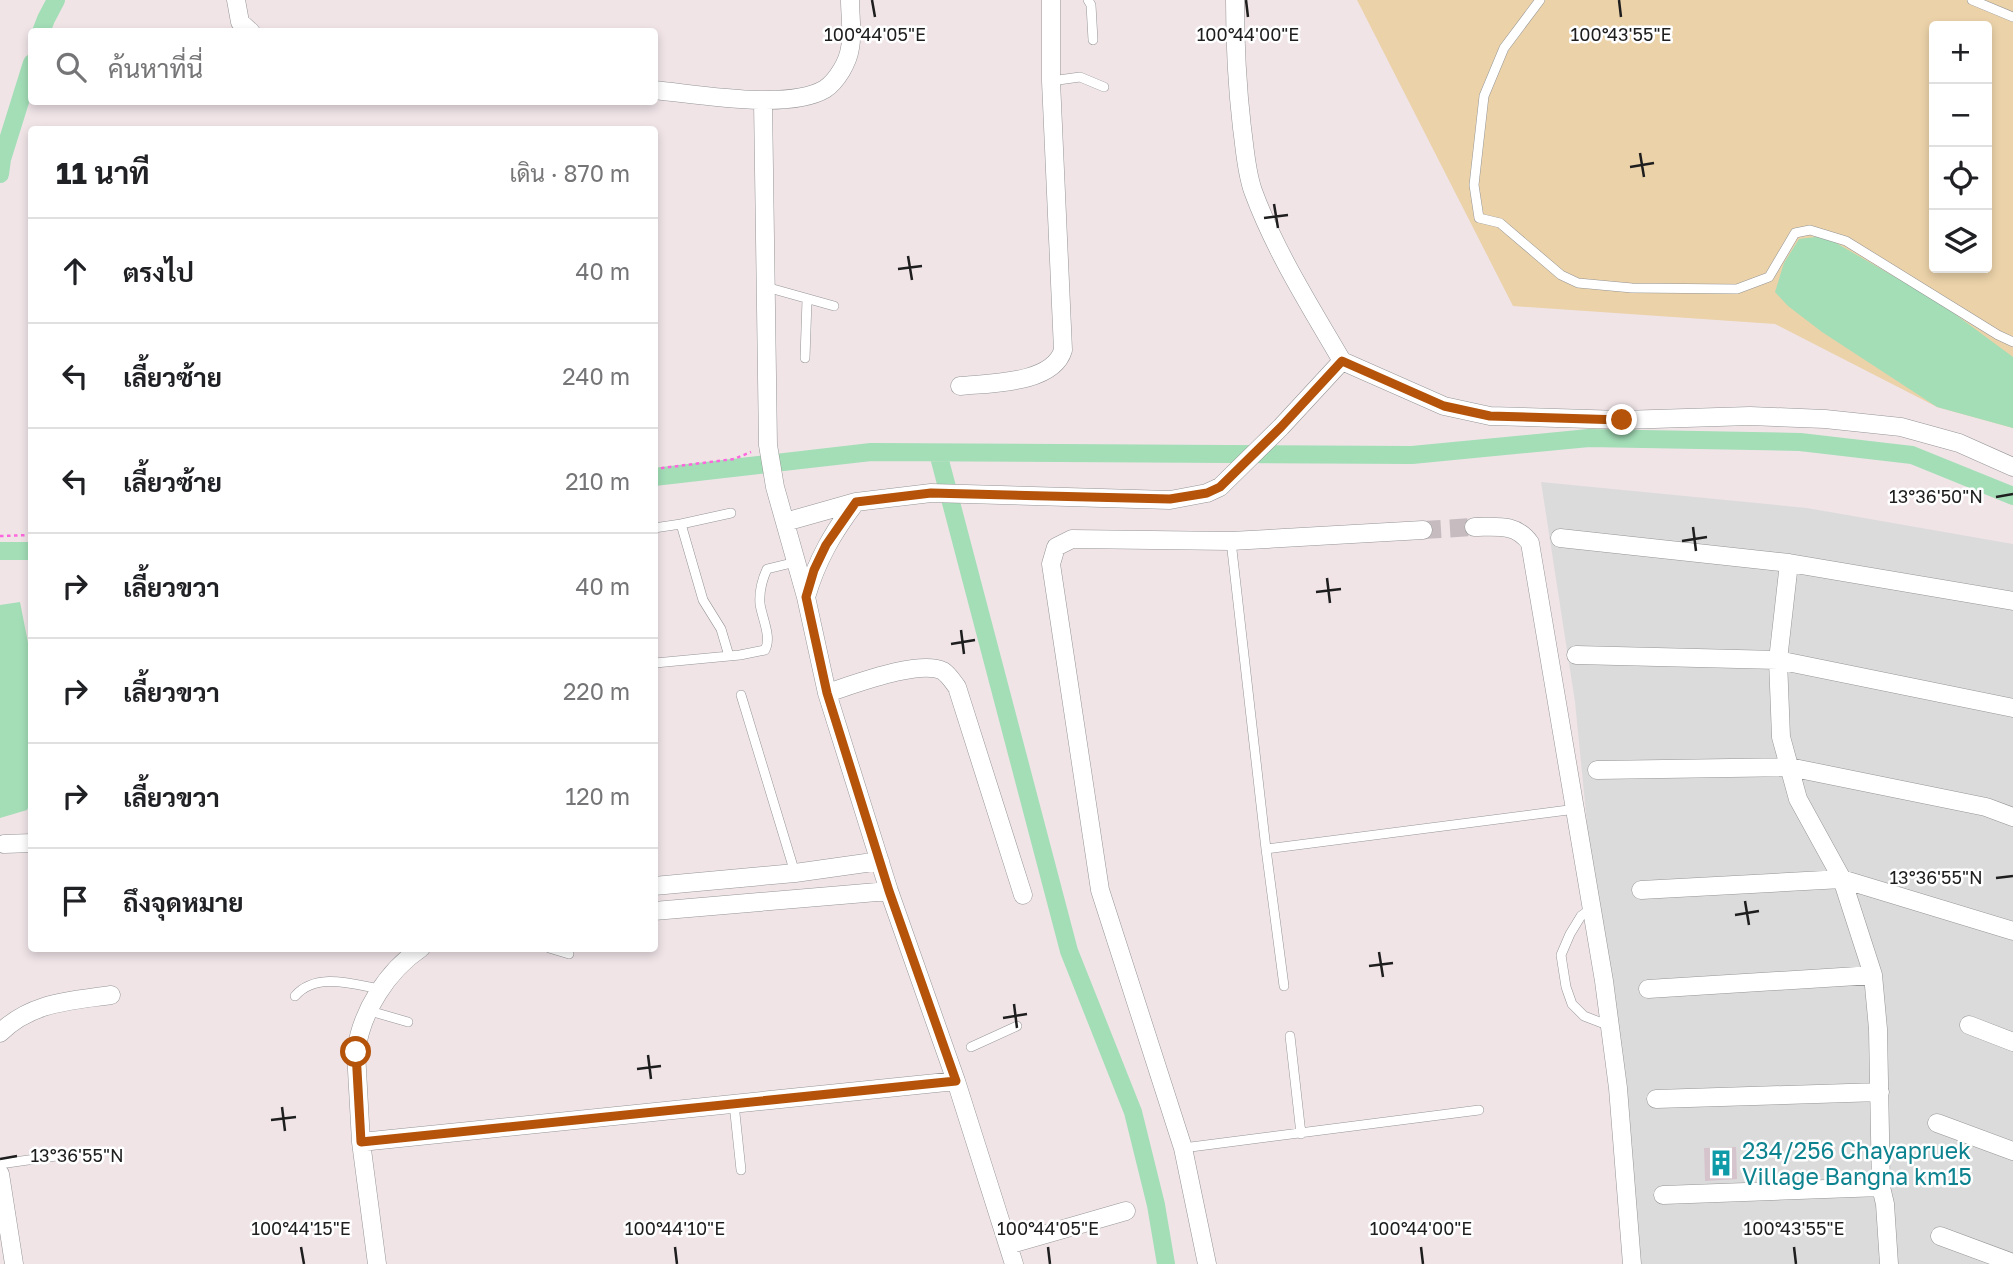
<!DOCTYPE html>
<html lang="th">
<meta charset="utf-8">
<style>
body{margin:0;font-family:"Golos Text",Sarabun,sans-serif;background:#f2f2f2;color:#202124}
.controls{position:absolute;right:21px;top:21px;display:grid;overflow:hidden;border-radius:7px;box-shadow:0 4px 10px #0003}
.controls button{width:63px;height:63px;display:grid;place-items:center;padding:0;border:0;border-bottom:2px solid #e0e0e0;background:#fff;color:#202124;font:35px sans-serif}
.stop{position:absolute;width:21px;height:21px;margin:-16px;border:5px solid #b45309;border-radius:50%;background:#fff}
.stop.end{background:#b45309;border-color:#fff;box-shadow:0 2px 7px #0008}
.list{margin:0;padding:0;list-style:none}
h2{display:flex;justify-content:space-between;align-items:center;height:91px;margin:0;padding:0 28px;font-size:30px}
h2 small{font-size:23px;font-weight:400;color:#757577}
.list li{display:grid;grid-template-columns:46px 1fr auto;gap:21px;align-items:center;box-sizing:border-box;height:105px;padding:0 28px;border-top:2px solid #e0e0e0}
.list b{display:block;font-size:26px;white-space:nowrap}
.list em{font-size:23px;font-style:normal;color:#757577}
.icon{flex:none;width:38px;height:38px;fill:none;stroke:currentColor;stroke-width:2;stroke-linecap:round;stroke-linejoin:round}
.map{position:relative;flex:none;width:2013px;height:1264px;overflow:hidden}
.search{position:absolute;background:#fff;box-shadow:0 4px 10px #0003;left:28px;top:28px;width:630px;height:77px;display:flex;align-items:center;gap:18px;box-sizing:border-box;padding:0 24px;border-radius:7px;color:#757577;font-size:26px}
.panel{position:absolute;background:#fff;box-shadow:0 4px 10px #0003;left:28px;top:126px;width:630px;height:826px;border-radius:7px}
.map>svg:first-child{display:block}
.residential{fill:#dcdbdc}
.grass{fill:#ebd2a9;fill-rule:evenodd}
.water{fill:#a3deb7}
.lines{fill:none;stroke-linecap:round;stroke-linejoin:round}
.canal{stroke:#a3deb7;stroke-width:18}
.building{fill:#d6c4cc}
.street-tunnel{stroke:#c6bcbf;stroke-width:18;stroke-dasharray:18 9;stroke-linecap:butt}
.lane-casing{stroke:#959595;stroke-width:10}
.street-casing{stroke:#959595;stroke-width:19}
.path{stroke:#fd67dd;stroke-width:2.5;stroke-dasharray:3.5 3.5;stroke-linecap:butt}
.lane{stroke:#fff;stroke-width:9}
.street{stroke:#fff;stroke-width:18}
.route{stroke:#b45309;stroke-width:9}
.ticks{fill:none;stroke:#1e1e1e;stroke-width:2.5}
.labels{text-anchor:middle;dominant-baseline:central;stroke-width:5;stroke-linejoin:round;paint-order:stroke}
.culture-label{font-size:23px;fill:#0d838f;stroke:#fff;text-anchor:start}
.ticks-label{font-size:18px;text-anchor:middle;fill:#1e1e1e;stroke:#fff;stroke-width:5;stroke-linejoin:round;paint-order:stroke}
</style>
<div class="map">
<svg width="2013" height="1264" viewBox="0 0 2013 1264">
<rect width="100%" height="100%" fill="#f0e4e7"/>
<!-- residential -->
<path class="residential" d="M1541,482L1807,508L2013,544V1264H1629L1617,1125L1575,702Z"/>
<!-- grass -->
<path class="grass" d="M1357,0H2013V428L1937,407L1775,324L1513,306ZM1934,26H1987V268H1934Z"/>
<!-- water -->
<path class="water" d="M1824,236L1940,303L2013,357V428L1937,407L1822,332L1788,306L1775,292L1784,263L1799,239Z
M20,602L31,658V801L27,810L0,818V605Z"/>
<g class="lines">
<!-- canal -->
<path class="canal" d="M41,32L46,19L56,0
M0,174L2,159L32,63
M938,453L1069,951L1133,1112L1156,1205L1166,1264
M654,477L871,452L1412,455L1589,438L1800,442L1912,455L2013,496
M0,551H32"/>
</g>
<!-- building -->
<path class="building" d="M1736,1147L1737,1179L1705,1181L1704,1148Z"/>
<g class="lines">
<!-- street-tunnel -->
<path class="street-tunnel" d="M1423,530L1474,527"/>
<!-- lane casing -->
<g class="lane-casing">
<path id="lane" d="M1088,0L1091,5L1093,40
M1540,0L1504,48L1484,96L1474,185L1479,218L1500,223L1561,275L1578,283L1632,288L1737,289L1769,277L1795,233L1810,230L1846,241L1998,335L2013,342
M1972,0L2013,17
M1051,81L1080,77L1104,87
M766,287L834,306
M805,358L807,300
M681,524L731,513
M654,528L681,524L703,600L721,629L729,656
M1231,541L1266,849L1284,986
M655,663L740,655L765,650C772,637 762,618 760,604C759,592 762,580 767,569L796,562
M741,695L795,873
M1266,849L1576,809
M1592,908L1581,916L1570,934L1561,955L1566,987L1572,1004L1584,1016L1610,1026
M549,948L569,954
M295,996C316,972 352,984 380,989
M370,1011L408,1022
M1290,1036L1301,1134
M971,1047L1017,1026
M734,1104L741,1170
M1183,1148L1479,1110
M0,1164L56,1156"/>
</g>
<!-- street casing -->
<g class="street-casing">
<path id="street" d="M236,0L240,22L251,32
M654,90C697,94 788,111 825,89C837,81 848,62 850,48C853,34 850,15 850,0
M763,101L768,445L775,487L806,597L827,693L889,891L956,1081L1014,1264
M1342,361L1444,406L1490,416L1622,420L1750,416L1825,419L1901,427L1959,443L2013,467
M960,386C990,383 1053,384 1063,350L1051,81V0
M785,522L856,502L931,493L1170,500L1207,493L1220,487L1281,427L1342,361C1310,306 1275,251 1253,191C1246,171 1245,149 1242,128C1237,85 1235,43 1235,0
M1474,527C1496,527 1516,523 1530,543L1604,981L1618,1088L1632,1264
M1560,538L1789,563L2013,601
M1789,563L1778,660L1781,737L1798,799L1842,879L1873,975L1878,1029L1881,1187L1885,1204L1889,1264
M806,597C817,560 833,532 856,502
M1576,655L1778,660L2013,708
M827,693C853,685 919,659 943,671C949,675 953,682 957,687L1023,895
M1597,770L1789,767L1986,807L2013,817
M4,844L32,843
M654,886L795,873L880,861
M1641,890L1842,879L2013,931
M654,911L889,891
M1648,989L1873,975
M1969,1025L2013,1042
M0,1033C31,1002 70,1001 111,995
M1656,1099L1880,1092
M1937,1123L2013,1151
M361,1142L956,1081
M0,1174L14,1264
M1663,1195L1881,1187
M1940,1236L2013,1263
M1008,1245L1126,1211
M377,1264L361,1142L356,1052C361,1012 387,971 421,948
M1207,1264L1183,1148L1100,890L1051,564L1056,547L1072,539L1231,541L1423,530"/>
</g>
<!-- path -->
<path class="path" d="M654,469L734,459L751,452
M0,536L32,535"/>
<!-- lane -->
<use href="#lane" class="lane"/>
<!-- street -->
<use href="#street" class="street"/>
</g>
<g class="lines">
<!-- route -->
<path class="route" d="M356,1052L361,1142L956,1081L889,891L827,693L806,597L814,570L826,545L856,502L931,493L1170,499L1207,493L1220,487L1281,427L1342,361L1444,406L1490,416L1622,420"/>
</g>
<!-- ticks -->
<path class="ticks" d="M872,0L875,17M1246,0L1248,17M1619,0L1621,17M1640,153L1644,177M1630,167L1654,163M1274,204L1278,228M1264,218L1288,215M908,256L912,280M898,269L922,266M1996,497L2013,494M1693,527L1696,551M1682,541L1707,537M1327,578L1330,603M1316,592L1341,589M961,630L964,654M951,644L975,640M1996,878L2013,876M1745,901L1749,925M1735,915L1759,911M1379,952L1383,977M1369,966L1393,963M1014,1004L1017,1028M1003,1018L1027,1014M648,1055L651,1079M637,1069L661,1066M282,1107L285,1131M271,1120L296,1117M0,1159L17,1156M301,1247L304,1264M675,1247L677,1264M1048,1247L1050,1264M1421,1247L1423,1264M1794,1247L1796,1264"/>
<!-- icons -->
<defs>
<g id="building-bare" transform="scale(2.1)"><path d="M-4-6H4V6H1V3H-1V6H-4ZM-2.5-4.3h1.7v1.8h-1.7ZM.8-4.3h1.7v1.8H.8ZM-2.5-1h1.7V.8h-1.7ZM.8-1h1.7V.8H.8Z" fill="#0f9aa8" stroke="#fff" stroke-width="2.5" paint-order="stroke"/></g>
</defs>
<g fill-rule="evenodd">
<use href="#building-bare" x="1721" y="1163"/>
</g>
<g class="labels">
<!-- culture labels -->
<g class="culture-label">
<text x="1742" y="1150">234/256 Chayapruek<tspan x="1742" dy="26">Village Bangna km15</tspan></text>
</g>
</g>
<g class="ticks-label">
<text x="875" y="41">100°44'05"E</text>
<text x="1248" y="41">100°44'00"E</text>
<text x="1621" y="41">100°43'55"E</text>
<text x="1936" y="503">13°36'50"N</text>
<text x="1936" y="884">13°36'55"N</text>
<text x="77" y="1162">13°36'55"N</text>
<text x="301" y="1235">100°44'15"E</text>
<text x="675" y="1235">100°44'10"E</text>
<text x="1048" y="1235">100°44'05"E</text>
<text x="1421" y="1235">100°44'00"E</text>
<text x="1794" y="1235">100°43'55"E</text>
</g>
</svg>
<div class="controls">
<button>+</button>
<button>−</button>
<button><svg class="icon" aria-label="locate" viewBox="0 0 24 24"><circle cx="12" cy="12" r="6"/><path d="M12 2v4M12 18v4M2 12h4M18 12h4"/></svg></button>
<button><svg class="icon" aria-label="layers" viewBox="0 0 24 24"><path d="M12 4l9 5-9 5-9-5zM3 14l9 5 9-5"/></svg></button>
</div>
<div class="stop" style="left:356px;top:1052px"></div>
<div class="stop end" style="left:1622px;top:420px"></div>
<div class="search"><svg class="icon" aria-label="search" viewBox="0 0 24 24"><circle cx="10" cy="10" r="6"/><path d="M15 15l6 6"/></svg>ค้นหาที่นี่</div>
<section class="panel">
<h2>11 นาที<small>เดิน · 870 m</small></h2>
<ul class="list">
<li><svg class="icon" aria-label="ahead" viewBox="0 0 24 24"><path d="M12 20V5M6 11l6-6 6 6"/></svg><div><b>ตรงไป</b></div><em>40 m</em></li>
<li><svg class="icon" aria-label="left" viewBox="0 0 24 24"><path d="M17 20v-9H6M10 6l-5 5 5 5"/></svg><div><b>เลี้ยวซ้าย</b></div><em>240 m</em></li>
<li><svg class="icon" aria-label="left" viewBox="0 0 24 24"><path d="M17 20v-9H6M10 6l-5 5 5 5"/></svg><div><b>เลี้ยวซ้าย</b></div><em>210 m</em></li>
<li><svg class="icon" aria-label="right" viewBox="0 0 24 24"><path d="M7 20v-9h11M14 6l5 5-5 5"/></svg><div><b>เลี้ยวขวา</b></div><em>40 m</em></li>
<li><svg class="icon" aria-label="right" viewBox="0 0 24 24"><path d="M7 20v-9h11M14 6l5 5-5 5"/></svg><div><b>เลี้ยวขวา</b></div><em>220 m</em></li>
<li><svg class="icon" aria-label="right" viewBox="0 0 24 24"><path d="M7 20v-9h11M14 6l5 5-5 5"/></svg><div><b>เลี้ยวขวา</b></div><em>120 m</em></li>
<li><svg class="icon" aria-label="arrive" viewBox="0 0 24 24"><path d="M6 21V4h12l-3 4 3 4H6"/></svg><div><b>ถึงจุดหมาย</b></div></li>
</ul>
</section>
</div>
